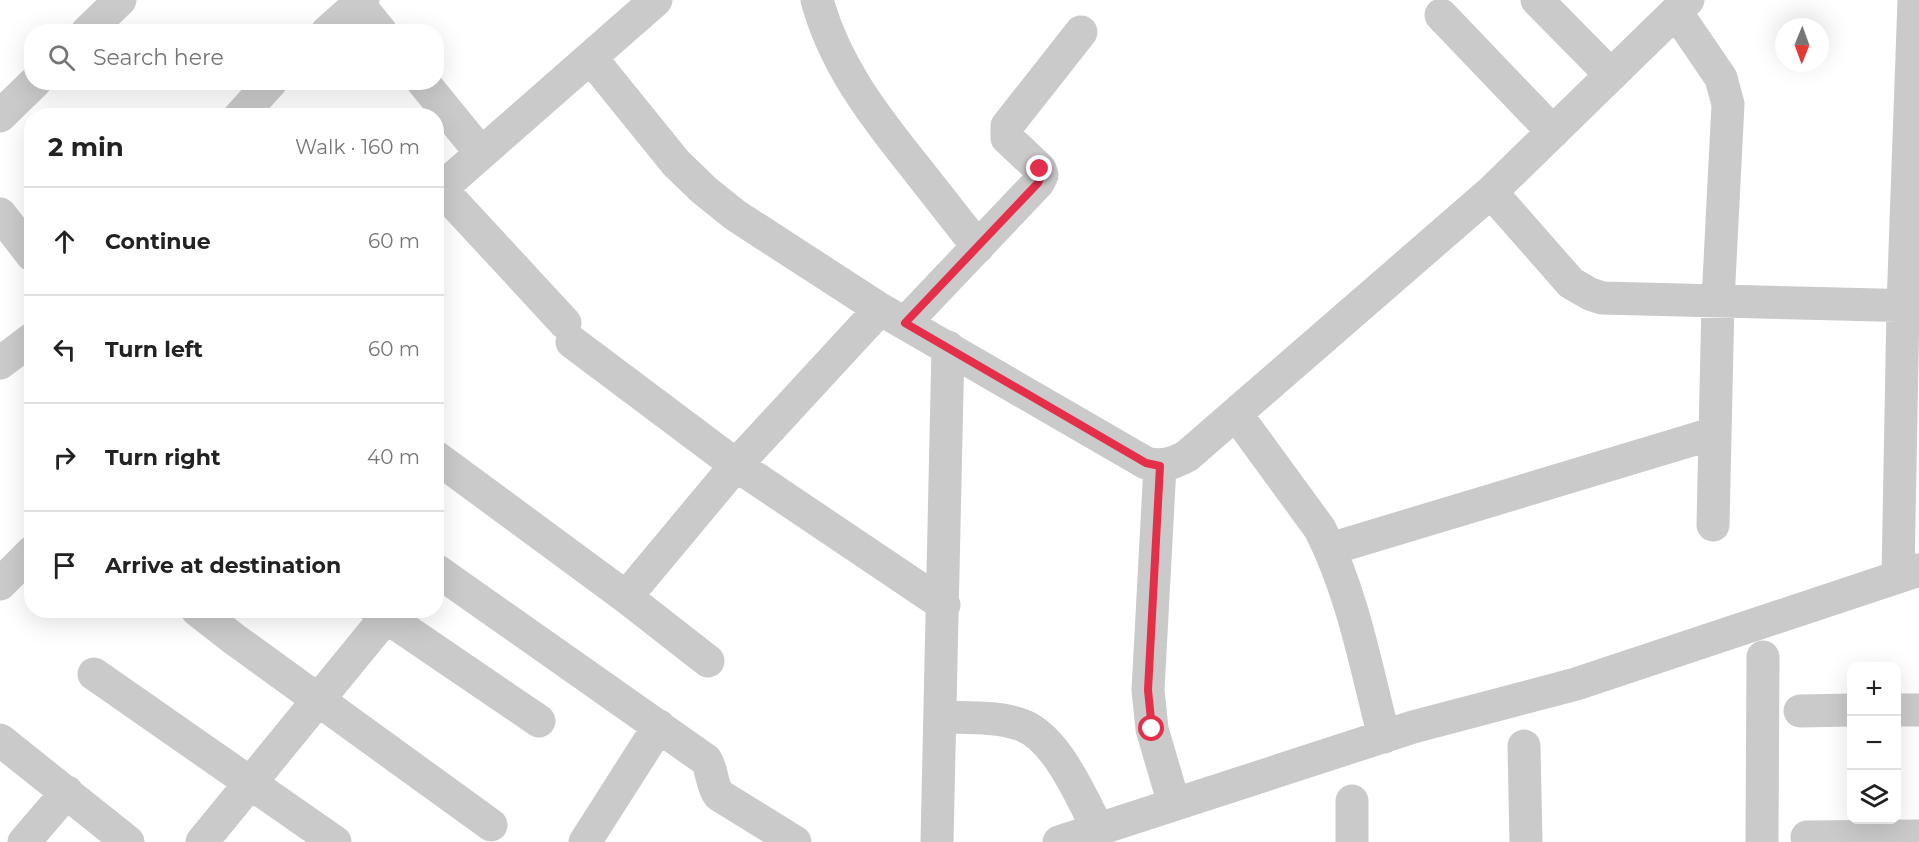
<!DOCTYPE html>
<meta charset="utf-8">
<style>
body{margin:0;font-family:Montserrat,sans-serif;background:#f2f2f2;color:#222}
.controls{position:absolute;right:18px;bottom:18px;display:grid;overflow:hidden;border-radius:12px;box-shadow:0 6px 24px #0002}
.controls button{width:54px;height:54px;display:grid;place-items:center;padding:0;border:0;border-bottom:2px solid #e0e0e0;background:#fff;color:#222;font:30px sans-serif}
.compass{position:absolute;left:1775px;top:18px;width:54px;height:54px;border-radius:50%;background:#fff;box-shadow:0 6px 24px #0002;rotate:181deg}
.stop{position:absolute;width:18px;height:18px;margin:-14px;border:4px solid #e42f4b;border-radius:50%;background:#fff}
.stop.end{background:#e42f4b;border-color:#fff;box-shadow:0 2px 6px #0008}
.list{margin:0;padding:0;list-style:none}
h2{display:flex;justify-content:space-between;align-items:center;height:78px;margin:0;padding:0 24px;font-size:26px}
h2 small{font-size:20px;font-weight:400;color:#767676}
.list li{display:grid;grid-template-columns:39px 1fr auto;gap:18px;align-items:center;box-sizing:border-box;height:108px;padding:0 24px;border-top:2px solid #e0e0e0}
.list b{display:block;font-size:22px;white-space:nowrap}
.list em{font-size:20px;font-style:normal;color:#767676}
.icon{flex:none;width:33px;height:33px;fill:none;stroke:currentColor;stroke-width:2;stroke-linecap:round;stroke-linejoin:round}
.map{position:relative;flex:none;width:1919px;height:842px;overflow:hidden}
.search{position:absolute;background:#fff;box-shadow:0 6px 24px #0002;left:24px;top:24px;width:420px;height:66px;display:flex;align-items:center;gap:15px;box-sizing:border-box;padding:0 21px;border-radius:24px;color:#767676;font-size:22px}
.panel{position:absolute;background:#fff;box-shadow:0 6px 24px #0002;left:24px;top:108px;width:420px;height:510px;border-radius:24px}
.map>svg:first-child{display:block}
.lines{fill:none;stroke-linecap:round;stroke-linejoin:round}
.minor{stroke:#cacaca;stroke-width:33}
.route{stroke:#e42f4b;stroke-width:8}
</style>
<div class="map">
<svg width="1919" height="842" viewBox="0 0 1919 842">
<rect width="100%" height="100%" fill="#fff"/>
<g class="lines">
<!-- minor -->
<path class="minor" d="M355,0L381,32
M817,0C834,63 872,113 912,163C934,191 956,219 978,247
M1537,0L1611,75
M1676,12L1721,78L1728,104L1718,301L1713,525
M1441,15L1553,132
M87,32L120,0
M327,32L363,0
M591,58L676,163L704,190L735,215L880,309L1146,463C1163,467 1172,464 1187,456L1491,192L1688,0
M423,82L481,153
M0,116L35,82
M240,116L271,82
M441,189L565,323
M1491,192L1571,283L1590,294L1602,298L1919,306
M436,193L656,0
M0,214L32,255
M905,323L1038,183L1042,175L1040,169L1007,138V126L1081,32
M572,342L736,465L944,605
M0,363L32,339
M1236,414L1320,529C1353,594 1366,667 1384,737
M436,457L626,597L708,661
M1160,466L1148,690L1152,729L1174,804
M1330,549L1715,433
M436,570L706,760C713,771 711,785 719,795L795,842
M1898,577L1903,306L1914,0
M0,584L32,552
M626,597L736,465L880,309
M197,610L234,639L491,825
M376,610L539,721
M94,674L335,842
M1896,710H1919
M1800,711L1852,710
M941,717C966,718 995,716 1019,724C1056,735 1081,797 1098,829
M0,740L128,842
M1524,746L1526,842
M1352,801V842
M1807,837L1919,836
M24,842L67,792
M202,842L386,617
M585,842L659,726
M937,842L948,347
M1059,842L1413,727L1576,684L1919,570
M1762,842L1763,657"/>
</g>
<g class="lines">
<!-- route -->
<path class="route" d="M1040,169L1042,175L1038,183L905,323L1146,463L1160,466L1148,690L1152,729"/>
</g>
</svg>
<div class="controls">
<button>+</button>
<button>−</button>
<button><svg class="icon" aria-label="layers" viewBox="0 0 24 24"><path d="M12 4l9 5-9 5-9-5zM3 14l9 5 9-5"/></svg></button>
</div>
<svg class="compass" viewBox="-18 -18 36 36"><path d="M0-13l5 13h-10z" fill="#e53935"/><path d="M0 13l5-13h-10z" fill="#767676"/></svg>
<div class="stop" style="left:1152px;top:729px"></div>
<div class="stop end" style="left:1040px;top:169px"></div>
<div class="search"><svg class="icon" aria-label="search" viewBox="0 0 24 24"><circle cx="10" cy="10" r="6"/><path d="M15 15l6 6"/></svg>Search here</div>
<section class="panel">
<h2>2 min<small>Walk · 160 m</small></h2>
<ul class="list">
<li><svg class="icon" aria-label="ahead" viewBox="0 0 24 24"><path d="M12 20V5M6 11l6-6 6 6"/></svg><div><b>Continue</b></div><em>60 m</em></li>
<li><svg class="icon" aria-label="left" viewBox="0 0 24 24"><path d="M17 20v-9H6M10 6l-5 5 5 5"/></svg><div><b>Turn left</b></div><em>60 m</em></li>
<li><svg class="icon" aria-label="right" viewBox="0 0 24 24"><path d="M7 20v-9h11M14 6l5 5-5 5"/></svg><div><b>Turn right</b></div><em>40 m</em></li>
<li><svg class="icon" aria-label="arrive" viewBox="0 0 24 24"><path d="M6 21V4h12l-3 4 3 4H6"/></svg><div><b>Arrive at destination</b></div></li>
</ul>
</section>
</div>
